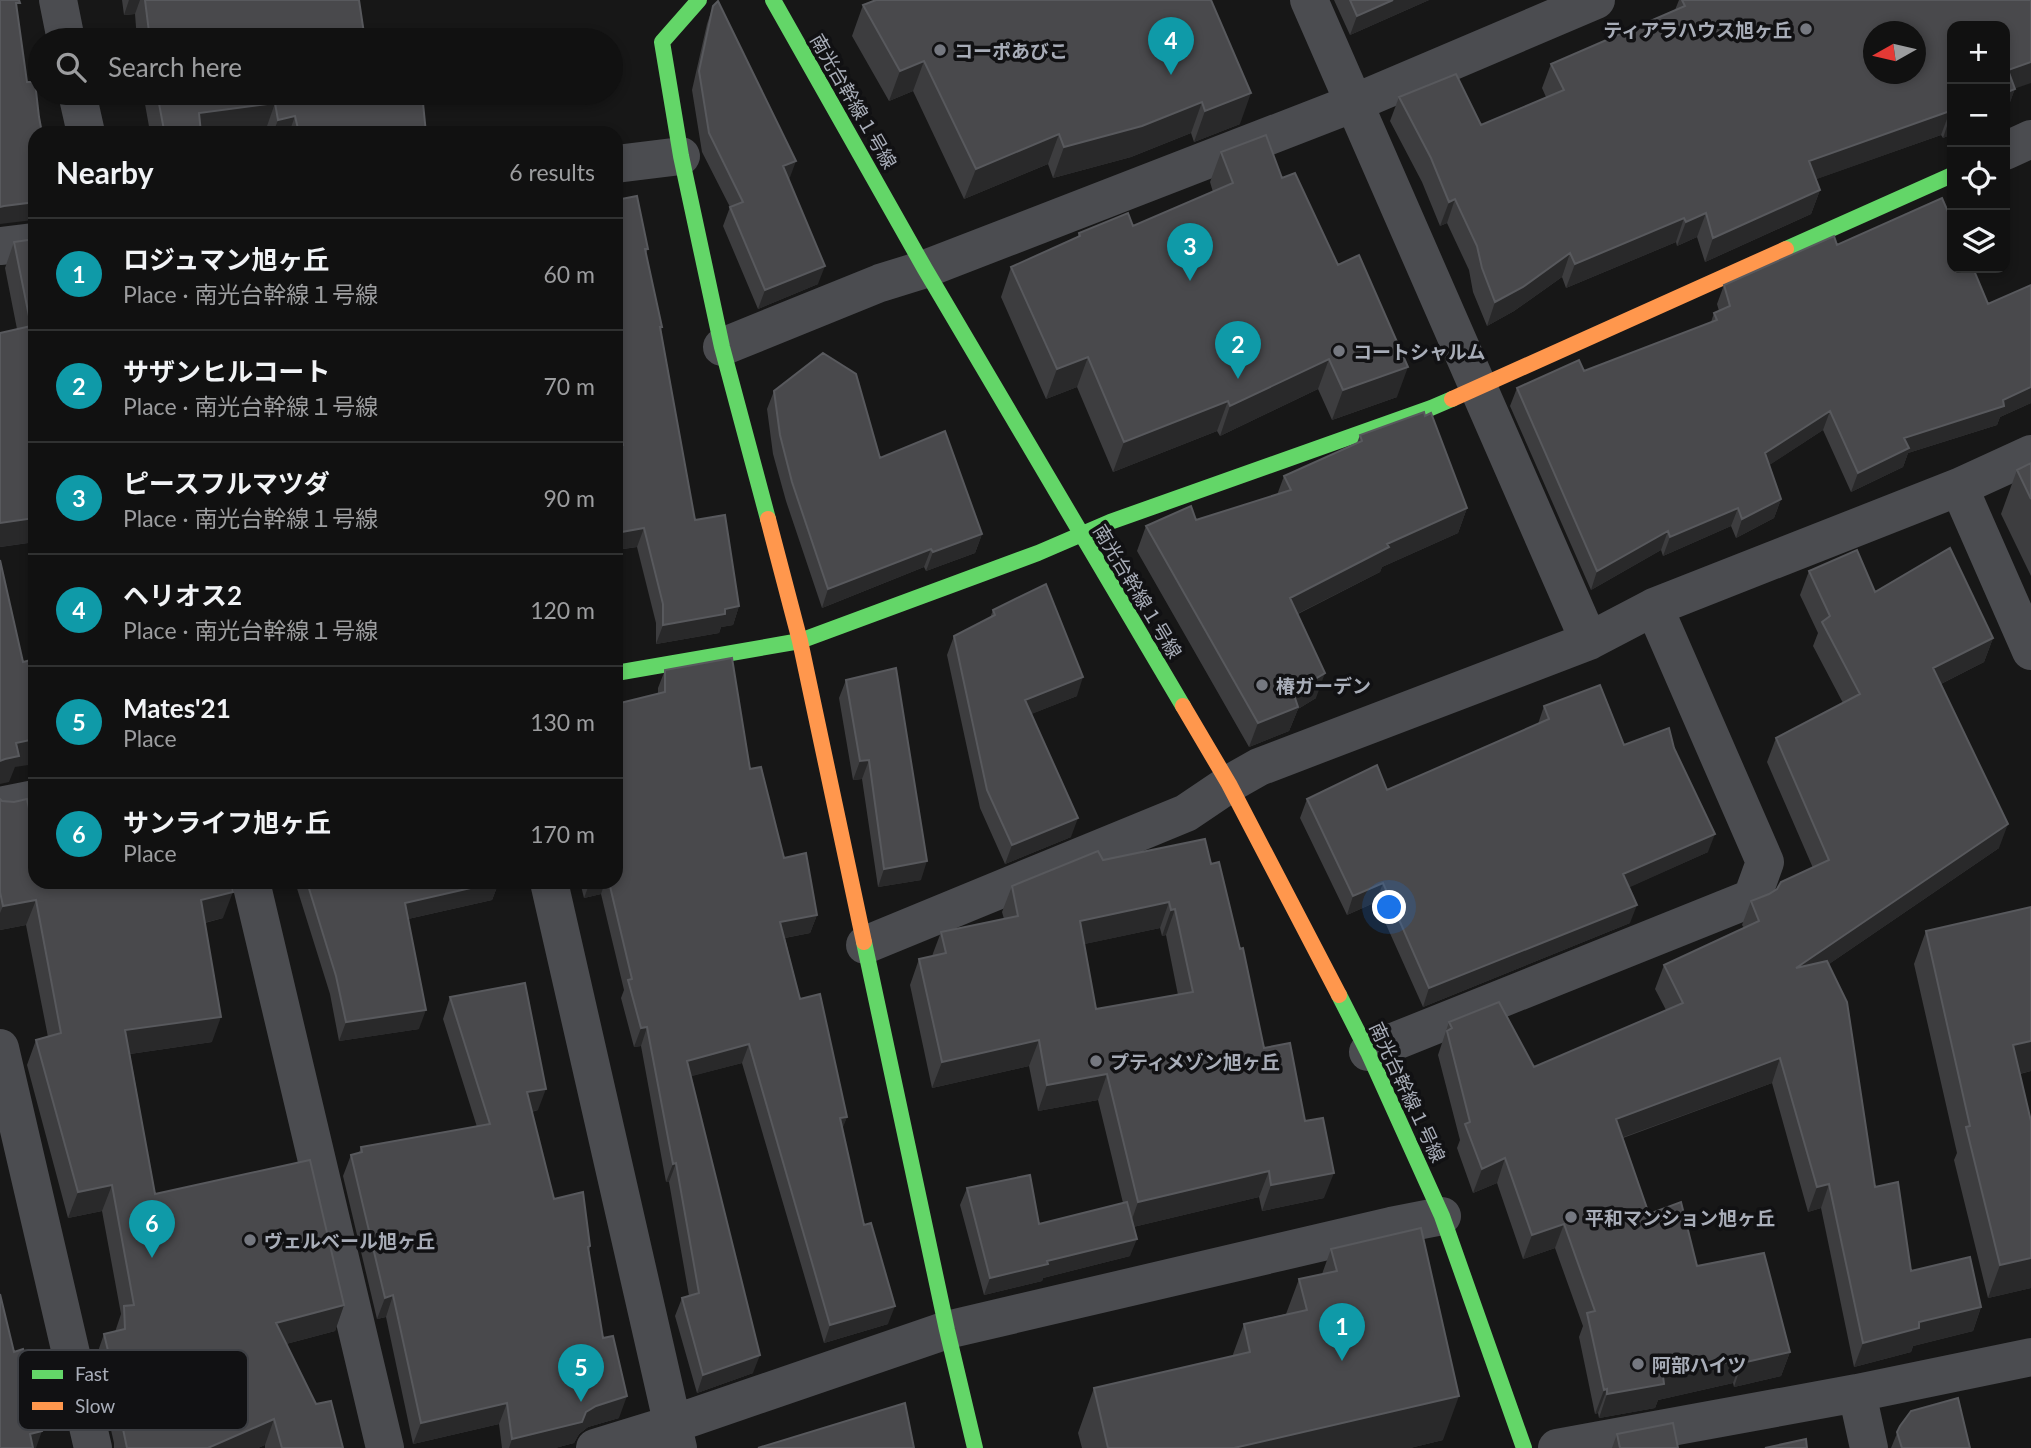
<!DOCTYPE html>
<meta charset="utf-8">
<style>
body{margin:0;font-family:Lato,"Noto Sans JP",sans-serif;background:#1a1a1a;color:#f1f3f6}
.controls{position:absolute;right:21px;top:21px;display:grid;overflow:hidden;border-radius:14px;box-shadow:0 4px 10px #0003}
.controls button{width:63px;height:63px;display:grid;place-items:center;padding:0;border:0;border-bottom:2px solid #303131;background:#111;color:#f1f3f6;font:35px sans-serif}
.compass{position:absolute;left:1863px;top:21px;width:63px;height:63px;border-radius:50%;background:#111;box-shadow:0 4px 10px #0003;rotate:262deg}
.you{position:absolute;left:1390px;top:908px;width:24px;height:24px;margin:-18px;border:5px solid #fff;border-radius:50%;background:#1a73e8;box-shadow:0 0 0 10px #1a73e833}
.badge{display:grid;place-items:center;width:46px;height:46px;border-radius:50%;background:#757880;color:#fff;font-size:23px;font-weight:700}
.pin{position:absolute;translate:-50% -58px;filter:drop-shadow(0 2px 4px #0008)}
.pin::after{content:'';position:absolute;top:37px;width:24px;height:21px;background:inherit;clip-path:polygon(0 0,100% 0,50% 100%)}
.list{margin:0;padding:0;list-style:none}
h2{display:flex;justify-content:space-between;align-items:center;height:91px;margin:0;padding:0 28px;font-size:30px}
h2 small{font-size:23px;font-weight:400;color:#9c9d9f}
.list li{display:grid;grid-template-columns:46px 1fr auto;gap:21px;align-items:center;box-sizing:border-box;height:112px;padding:0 28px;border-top:2px solid #303131}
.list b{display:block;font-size:26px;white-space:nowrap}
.list p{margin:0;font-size:23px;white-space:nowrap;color:#9c9d9f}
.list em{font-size:23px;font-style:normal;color:#9c9d9f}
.icon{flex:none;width:38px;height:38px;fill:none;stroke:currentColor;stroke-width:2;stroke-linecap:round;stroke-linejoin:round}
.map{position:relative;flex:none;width:2031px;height:1448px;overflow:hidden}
.search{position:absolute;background:#111;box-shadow:0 4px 10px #0003;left:28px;top:28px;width:595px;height:77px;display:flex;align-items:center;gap:18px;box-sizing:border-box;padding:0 24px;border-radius:38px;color:#9c9d9f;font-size:26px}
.panel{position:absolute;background:#111;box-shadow:0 4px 10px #0003;left:28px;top:126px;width:595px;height:763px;border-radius:21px}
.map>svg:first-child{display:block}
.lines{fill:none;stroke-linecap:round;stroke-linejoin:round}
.street{stroke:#4b4c50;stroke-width:38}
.fast{stroke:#63d668;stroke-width:16}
.slow{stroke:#ff974d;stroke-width:16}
.wall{fill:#3d3d3f;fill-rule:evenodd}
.shaded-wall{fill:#29292a}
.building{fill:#49494c;stroke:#58595d;stroke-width:2;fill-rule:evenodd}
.poi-dot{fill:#757880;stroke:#111113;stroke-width:2.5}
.labels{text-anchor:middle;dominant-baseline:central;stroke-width:7;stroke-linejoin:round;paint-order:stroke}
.poi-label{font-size:19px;font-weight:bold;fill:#a8adb8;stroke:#111113;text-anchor:start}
.street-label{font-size:19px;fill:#a8adb8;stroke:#111113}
.key{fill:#111113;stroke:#3e4045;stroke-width:2}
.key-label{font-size:19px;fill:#a8adb8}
</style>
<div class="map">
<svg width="2031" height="1448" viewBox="0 0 2031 1448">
<rect width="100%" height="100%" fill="#171717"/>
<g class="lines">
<!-- street -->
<path class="street" d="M58,0L66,40
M1309,0L1589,641
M77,93L86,133
M2005,151L2031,139
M616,164L681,156
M0,246L35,242
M722,347L880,283L925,269L1354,103L1596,0
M1959,487L2031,651
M0,806L35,799
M251,882L385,1448
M549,882L678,1448
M865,945L1186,813L1229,784L1259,767L1589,641L1654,607L1959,487L2031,454
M0,1048L93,1448
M1368,1052L1752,898L1765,862L1654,607
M1857,1393L1869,1448
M595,1448L673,1424L947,1330L1391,1226L1442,1216
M1557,1448L1857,1393L2031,1357"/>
<!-- fast -->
<path class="fast" d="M699,0L662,42L681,156L722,347L768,519
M773,0L925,269L1183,706
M1786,249L1952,175
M616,673L800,641L1038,553L1110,522L1431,408L1452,399
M864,942L947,1330L975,1448
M1339,995L1368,1052L1442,1216L1524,1448"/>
<!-- slow -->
<path class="slow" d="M1452,399L1786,249
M768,519L800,641L864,942
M1183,706L1229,784L1339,995"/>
</g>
<!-- wall -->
<path class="wall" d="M122,0H359L365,40H137L135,14L124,15Z
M1211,0L1240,124L1194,142L1191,133L1131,157L1053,178L1048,164L964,199L913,91L889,101L852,36L863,5Z
M1334,0H1429L1350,35Z
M1679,0H2031L2015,88L2006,113H2005V26H1952V134L1943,138L1941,135L1816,179L1820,190L1811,214L1705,262L1697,237L1677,246L1676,242L1566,288L1562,277L1514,311L1487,326L1473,292L1469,270L1447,223L1440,226L1422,182L1390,121L1399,97L1481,125L1546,97L1542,88L1551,64L1675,10Z
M713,6L789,180L818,284L758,309L723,226L730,207L702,152L692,90L707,24Z
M143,93H422L426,133H267L266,129L233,133H140L150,132Z
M1221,152L1282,178L1397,397L1332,420L1318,389L1220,436L1217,431L1113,472L1077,387L1046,399L1001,297L1011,267L1077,238L1079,233L1133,226L1213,192L1210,182Z
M616,200L648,249L646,253L662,327L661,330L695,520L739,606L733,625L721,627L719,633L656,644V623L637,547L616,550Z
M35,239V542L0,547V333L17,329L5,268L14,242Z
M1837,245L1988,304L2031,285V403L2000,417L1997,425L1908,453L1903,467L1851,492L1823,430L1769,465L1781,499L1774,518L1736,538L1731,526L1663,556L1661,550L1591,590L1510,406L1517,388L1584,371L1711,322L1714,313L1719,311L1717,304L1724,285Z
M774,391L880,458L982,534L975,553L926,571L924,567L822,608L786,501L773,454L767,409Z
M1360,435L1467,508L1458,533L1382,567L1380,572L1298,614L1316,698L1298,709L1289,731L1249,747L1137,551L1146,526L1196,520L1277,495L1284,476L1357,443Z
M2031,463V576L2001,514L2017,470Z
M1809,571L1875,592L1993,638L1984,662L1941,684L1999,848L1829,964L1875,1187L1911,1271L1981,1307L1973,1331L1913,1346L1911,1352L1854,1367L1821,1208L1808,1212L1772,1083L1623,1138L1649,1214L1697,1266L1790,1352L1781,1376L1734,1387L1733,1383L1658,1400L1655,1408L1599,1418L1598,1413L1595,1414L1579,1337L1583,1326L1555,1248L1523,1259L1497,1183L1473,1193L1457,1148L1460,1140L1438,1055L1449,1022L1534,1067L1666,1010L1655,989L1664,965L1744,928L1742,925L1751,901L1769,894L1813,868L1767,762L1776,738L1843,703L1813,646L1818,633L1800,595Z
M993,610L1077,696L1031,714L1071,837L1005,864L980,808L947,655L954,636L990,618Z
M665,670L750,769L784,858L817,915L810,933L785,938L800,999L847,1117L842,1128L864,1225L888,1324L824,1343L742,1063L691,1076L753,1373L697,1393L675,1316L682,1298L689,1296L669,1182H666L641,1046L634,1047L621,998L624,990L601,894L584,898L580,882H616L658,694V688Z
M846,680L921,880L878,887L862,779L853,780L839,698Z
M1544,706L1624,745L1674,748L1708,852L1629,887L1630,923L1423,1007L1376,902L1347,915L1300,818L1307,799L1387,790L1538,724Z
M0,799L35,882L223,918L205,923L212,1042L130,1054L155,1194L344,1305L335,1331L286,1344L316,1404L343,1448H265V1445L258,1448H114V1443L95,1360L104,1334L115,1332L121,1314L102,1211L68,1218L27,1065L36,1040L48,1037L26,925L0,930Z
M1103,860L1211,864L1240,949L1264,1048L1305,1121L1324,1198L1262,1211L1259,1197L1133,1227L1130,1256L1043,1278L1042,1281L984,1295L960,1205L967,1188L1039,1224L1123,1203L1098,1100L1038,1111L1029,1066L932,1088L910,985L919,959L932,956L941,932L1004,919L1002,912L1012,886ZM1160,928L1162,936L1166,935L1178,995L1096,1009L1084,944Z
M295,882H499L492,900L408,919L419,1029L339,1041L330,994Z
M2031,907V1071L2020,1074L2031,1121V1288L1988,1298L1954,1160L1957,1153L1914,964L1926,931Z
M450,997L538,1110L532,1112L554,1199L590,1246L589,1250L603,1338L619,1418L588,1427L579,1434L574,1443L555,1448H502L499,1424L413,1444L386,1317L377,1319L343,1176L351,1155L359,1153L361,1147L477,1127L443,1019Z
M1331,1249L1443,1440L1410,1448H1082L1078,1433L1094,1388L1232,1357L1244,1324L1286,1314L1299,1279L1322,1274Z
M1900,1426L1970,1448H1891Z
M1617,1434L1620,1448H1612Z"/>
<!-- shaded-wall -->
<path class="shaded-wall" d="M129,0H140L135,14L124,15Z
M1393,0H1429L1350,35L1357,16Z
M924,61L913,91L889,101L900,71Z
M2031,62V83L2005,92L2008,70Z
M2015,89L2006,113H2005V93Z
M1251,93L1240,124L1194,142L1205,111Z
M1202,102L1191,133L1131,157L1053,178L1064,147Z
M275,103L266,129L233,133H191L199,113Z
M1950,111L1941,135L1800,185L1809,161Z
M1951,114L1952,134L1943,138Z
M295,116L289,133H273L278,120Z
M1059,134L1048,164L964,199L976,169Z
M796,161L789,180L783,166Z
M1820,190L1811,214L1705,262L1713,238Z
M1455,199L1447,223L1440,226L1449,202Z
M35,202V215L33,220L0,224V207L4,206Z
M1706,213L1697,237L1677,246L1686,222Z
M1684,218L1676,242L1566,288L1575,264Z
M1570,253L1562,277L1514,311L1487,326L1495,302Z
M825,266L818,284L758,309L765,290Z
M1088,357L1077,387L1046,399L1057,369Z
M1329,359L1318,389L1220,436L1230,406Z
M1408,367L1397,397L1332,420L1343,390Z
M2031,387V403L2000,417L1997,425L1908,453L1903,467L1851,492L1858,473L1904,438L2003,400Z
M1228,401L1217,431L1113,472L1124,442Z
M1830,411L1823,430L1759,472L1765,453Z
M1781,499L1774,518L1736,538L1742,519Z
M1467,508L1458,533L1382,567L1380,572L1281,622L1290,598L1387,544Z
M1738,508L1731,526L1663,556L1670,537Z
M35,518V542L0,547V523Z
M644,528L637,547L616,550V533Z
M1668,531L1661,550L1591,590L1597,571Z
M982,534L975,553L926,571L933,552Z
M931,549L924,567L822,608L828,589Z
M739,606L733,625L721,627L719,633L656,644L663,625Z
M1993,638L1984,662L1925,692L1933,668Z
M1325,673L1316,698L1298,709L1289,731L1249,747L1258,723L1293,692Z
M1083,677L1077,696L1019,719L1025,700Z
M35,739V764L15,767L9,782L0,784V761L16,743Z
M869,760L862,779L853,780L860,761Z
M1078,818L1071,837L1005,864L1012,845Z
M2008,824L1999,848L1788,992L1796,968Z
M1715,834L1708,852L1617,893L1623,874Z
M927,861L921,880L878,887L884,869Z
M499,882L492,900L399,921L405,903Z
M590,882H605L601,894L584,898Z
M1383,883L1376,902L1347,915L1353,896Z
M233,892L223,918L191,926L201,900Z
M36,900L26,925L0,930V913L3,906Z
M1169,902L1160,928L1071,947L1080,921Z
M1637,905L1630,923L1423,1007L1429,988Z
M1175,909L1166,935L1162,936L1171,910Z
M817,915L810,933L774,940L780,922Z
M426,1010L419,1029L339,1041L346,1022Z
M221,1017L212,1042L116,1056L125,1030Z
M647,1027L641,1046L634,1047L641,1028Z
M1039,1040L1029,1066L932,1088L942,1062Z
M2031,1041V1071L2001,1078L2013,1045Z
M749,1044L742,1063L681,1079L687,1061Z
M1780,1058L1772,1083L1607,1143L1616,1119Z
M1107,1074L1098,1100L1038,1111L1047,1085Z
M546,1089L538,1110L519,1114L527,1092Z
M847,1117L840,1135V1118Z
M1505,1158L1497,1183L1473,1193L1482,1169Z
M676,1163L669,1182H666L673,1164Z
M1269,1171L1259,1197L1129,1228L1138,1202Z
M1334,1173L1324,1198L1262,1211L1271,1185Z
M1829,1184L1821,1208L1808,1212L1817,1187Z
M112,1185L102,1211L68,1218L78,1192Z
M1564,1224L1555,1248L1523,1259L1532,1235Z
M1137,1239L1130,1256L1043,1278L1042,1281L984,1295L990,1278L1047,1261Z
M2031,1258V1288L1988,1298L2000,1265Z
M393,1295L386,1317L377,1319L385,1298Z
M344,1305L335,1331L267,1349L276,1323Z
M895,1306L888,1324L824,1343L830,1325Z
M1981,1307L1973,1331L1913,1346L1911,1352L1854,1367L1863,1343L1919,1322Z
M1790,1352L1781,1376L1734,1387L1742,1363Z
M760,1355L753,1373L697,1393L703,1375Z
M1742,1359L1733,1383L1658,1400L1655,1408L1599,1418L1607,1394L1663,1376Z
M1607,1389L1598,1413L1595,1414L1604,1390Z
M627,1396L619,1418L588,1427L579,1434L574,1443L555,1448H509L512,1439L586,1412L596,1406Z
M1459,1396L1443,1440L1410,1448H1234Z
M507,1403L499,1424L413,1444L421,1423Z
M274,1419L265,1445L258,1448H208Z
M42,1431L36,1448H25L30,1434Z"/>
<!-- building -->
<path class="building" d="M0,0H19L20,3H16L27,82H35L39,117L42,133H35V202L4,206L0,207Z
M145,0H359L365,40H150Z
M876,0H1211L1251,93L1205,111L1202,102L1142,126L1064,147L1059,134L976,169L924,61L900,71L863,5Z
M1350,0H1393L1357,16Z
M1682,0H2031V62L2008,70L2015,89L2005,93V26H1952V114L1950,111L1809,161L1820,190L1713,238L1706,213L1686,222L1684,218L1575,264L1570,253L1523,287L1495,302L1482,268L1477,246L1455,199L1449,202L1431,158L1399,97L1456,74L1481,125L1564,90L1551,64L1685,6ZM1873,32H1915V74H1873Z
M718,1L796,161L783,166L825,266L765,290L730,207L743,202L709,133L699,71L713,6Z
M157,93H422L426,133H299L295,116L278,120L275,103L199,113L201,133H140L164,130Z
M1266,135L1282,178L1295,173L1338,265L1359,255L1408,367L1343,390L1329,359L1230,406L1228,401L1124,442L1088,357L1057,369L1011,267L1080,236L1079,233L1128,213L1133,226L1233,183L1221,152Z
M637,196L648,249H645L662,327H660L695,520L725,515L739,606L725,609V614L663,625V604L644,528L616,533V447L623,445L616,415V200Z
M1942,198L1952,221V268H1973L1988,304L2031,285V387L2003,400L2004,406L1904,438L1909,448L1858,473L1830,411L1765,453L1781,499L1742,519L1738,508L1670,537L1668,531L1597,571L1517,388L1579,360L1584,371L1717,320L1714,313L1730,306L1724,285L1834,236L1837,245Z
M35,239V518L0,523V333L31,326L14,242Z
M823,353L856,374L880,458L945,431L982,534L933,552L931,549L828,589L792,482L780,435L774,391Z
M1424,412L1425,416L1431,413L1467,508L1387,544L1389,547L1290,598L1325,673L1293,692L1298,707L1258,723L1146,526L1191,506L1196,520L1291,490L1284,476L1362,441L1360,435Z
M2031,463V499L2017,470Z
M1950,548L1993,638L1933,668L2008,824L1796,968L1827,961L1847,1002L1875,1187L1898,1182L1911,1271L1970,1257L1981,1307L1919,1322V1328L1863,1343L1829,1184L1817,1187L1780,1058L1616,1119L1649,1214L1681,1202L1697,1266L1764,1253L1790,1352L1742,1363V1359L1663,1376L1664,1384L1607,1394V1389L1604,1390L1587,1313L1595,1311L1564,1224L1532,1235L1505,1158L1482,1169L1465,1124L1470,1122L1447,1031L1452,1028L1449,1022L1499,1002L1534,1067L1683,1003L1664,965L1759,921L1751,901L1769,894L1777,889L1781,882L1829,860L1776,738L1860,694L1822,622L1830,616L1809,571L1857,550L1875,592Z
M0,560L23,662L35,659V739L16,743L19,756L5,759L0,761Z
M1046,584L1083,677L1025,700L1078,818L1012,845L987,790L954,636L995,615L993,610Z
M732,658L750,769L761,767L784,858L806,853L817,915L780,922L800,999L820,994L847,1117L840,1118L864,1225L871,1223L895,1306L830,1325L749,1044L687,1061L760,1355L703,1375L682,1298L699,1293L676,1163L673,1164L647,1027L641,1028L628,980L632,979L609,882H616V704L665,692V670Z
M896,668L927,861L884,869L869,760L860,761L846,680Z
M1600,685L1624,745L1669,728L1674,748L1715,834L1623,874L1637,905L1429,988L1383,883L1353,896L1307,799L1377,765L1387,790L1549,719L1544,706Z
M0,799L2,801L14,802L27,799L32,823H35V882H231L233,892L201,900L221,1017L125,1030L155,1194L310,1160L344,1305L276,1323L316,1404L331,1401L343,1448H282L274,1419L208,1448H127L123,1429L124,1417L104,1334L125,1329L124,1306L134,1305L112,1185L78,1192L36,1040L61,1033L36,900L3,906L0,892Z
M1205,839L1211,864L1219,862L1240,949L1243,948L1264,1048L1290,1043L1305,1121L1323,1118L1334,1173L1271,1185L1269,1171L1138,1202L1107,1074L1047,1085L1039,1040L942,1062L919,959L946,953L941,932L1018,916L1012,886L1098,851L1103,860ZM1169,902L1171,910L1175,909L1193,992L1096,1009L1080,921Z
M307,882H497L405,903L426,1010L346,1022L336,976Z
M2031,907V1041L2013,1045L2031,1121V1258L2000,1265L1966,1127L1970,1126L1926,931Z
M525,983L546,1089L527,1092L554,1199L583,1192L590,1246L588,1247L603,1338L613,1336L627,1396L596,1406L586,1412L582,1422L512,1439L507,1403L421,1423L393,1295L385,1298L351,1155L362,1152L361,1147L490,1124L450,997Z
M1030,1175L1039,1224L1127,1202L1137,1239L1047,1261L1048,1264L990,1278L967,1188Z
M1421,1228L1459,1396L1234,1448H1108L1094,1388L1250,1352L1244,1324L1307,1310L1299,1279L1337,1271L1331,1249Z
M0,1294L14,1352L23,1349L42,1431L30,1434L33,1448H0Z
M1958,1398L1970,1448H1902L1897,1432L1900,1426L1911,1411Z
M905,1403L914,1448H758Z
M1673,1423L1678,1448H1620L1617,1434Z
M1806,1439L1807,1448H1765Z"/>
<!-- markers -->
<g class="poi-dot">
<circle cx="1806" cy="29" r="7"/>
<circle cx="940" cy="50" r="7"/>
<circle cx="1339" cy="351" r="7"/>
<circle cx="1262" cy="685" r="7"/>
<circle cx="1096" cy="1061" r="7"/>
<circle cx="1571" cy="1217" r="7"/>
<circle cx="250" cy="1240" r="7"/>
<circle cx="1638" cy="1364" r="7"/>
</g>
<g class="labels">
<!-- poi labels -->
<g class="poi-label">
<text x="1792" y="29" text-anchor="end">ティアラハウス旭ヶ丘</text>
<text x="954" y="50">コーポあびこ</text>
<text x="1353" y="351">コートシャルム</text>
<text x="1276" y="685">椿ガーデン</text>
<text x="1110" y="1061">プティメゾン旭ヶ丘</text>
<text x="1585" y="1217">平和マンション旭ヶ丘</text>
<text x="264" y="1240">ヴェルベール旭ヶ丘</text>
<text x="1652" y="1364">阿部ハイツ</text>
</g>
<!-- street labels -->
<g class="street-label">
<text transform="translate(854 101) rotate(60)">南光台幹線１号線</text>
<text transform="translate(1138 591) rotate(59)">南光台幹線１号線</text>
<text transform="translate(1408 1092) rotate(65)">南光台幹線１号線</text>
</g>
</g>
<!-- legend -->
<rect x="18" y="1350" width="230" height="80" rx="10" class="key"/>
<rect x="32" y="1370" width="31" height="9" fill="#63d668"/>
<rect x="32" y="1402" width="31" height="8" fill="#ff974d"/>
<g class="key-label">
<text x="75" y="1381">Fast</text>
<text x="75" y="1413">Slow</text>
</g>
</svg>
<div class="controls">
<button>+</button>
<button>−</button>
<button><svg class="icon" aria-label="locate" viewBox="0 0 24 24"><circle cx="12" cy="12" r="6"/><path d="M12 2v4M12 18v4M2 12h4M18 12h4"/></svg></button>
<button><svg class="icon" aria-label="layers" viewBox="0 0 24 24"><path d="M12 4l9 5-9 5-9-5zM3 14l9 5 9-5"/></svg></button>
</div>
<svg class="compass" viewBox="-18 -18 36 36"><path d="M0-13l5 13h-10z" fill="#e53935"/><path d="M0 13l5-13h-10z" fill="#9c9d9f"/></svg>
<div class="you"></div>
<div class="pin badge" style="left:1342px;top:1361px;background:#0f9aa8">1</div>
<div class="pin badge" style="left:1238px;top:379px;background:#0f9aa8">2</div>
<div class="pin badge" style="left:1190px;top:281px;background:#0f9aa8">3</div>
<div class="pin badge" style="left:1171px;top:75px;background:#0f9aa8">4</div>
<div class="pin badge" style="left:581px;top:1402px;background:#0f9aa8">5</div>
<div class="pin badge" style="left:152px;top:1258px;background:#0f9aa8">6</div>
<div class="search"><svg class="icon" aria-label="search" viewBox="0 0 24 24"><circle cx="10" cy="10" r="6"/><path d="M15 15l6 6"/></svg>Search here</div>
<section class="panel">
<h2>Nearby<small>6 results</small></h2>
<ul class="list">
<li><span class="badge" style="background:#0f9aa8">1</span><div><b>ロジュマン旭ヶ丘</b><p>Place · 南光台幹線１号線</p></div><em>60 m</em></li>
<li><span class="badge" style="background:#0f9aa8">2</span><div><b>サザンヒルコート</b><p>Place · 南光台幹線１号線</p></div><em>70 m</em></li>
<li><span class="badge" style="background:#0f9aa8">3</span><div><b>ピースフルマツダ</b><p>Place · 南光台幹線１号線</p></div><em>90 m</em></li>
<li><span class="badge" style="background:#0f9aa8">4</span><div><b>ヘリオス2</b><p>Place · 南光台幹線１号線</p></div><em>120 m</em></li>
<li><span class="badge" style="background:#0f9aa8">5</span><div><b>Mates'21</b><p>Place</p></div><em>130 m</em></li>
<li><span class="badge" style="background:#0f9aa8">6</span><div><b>サンライフ旭ヶ丘</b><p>Place</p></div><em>170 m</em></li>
</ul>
</section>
</div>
